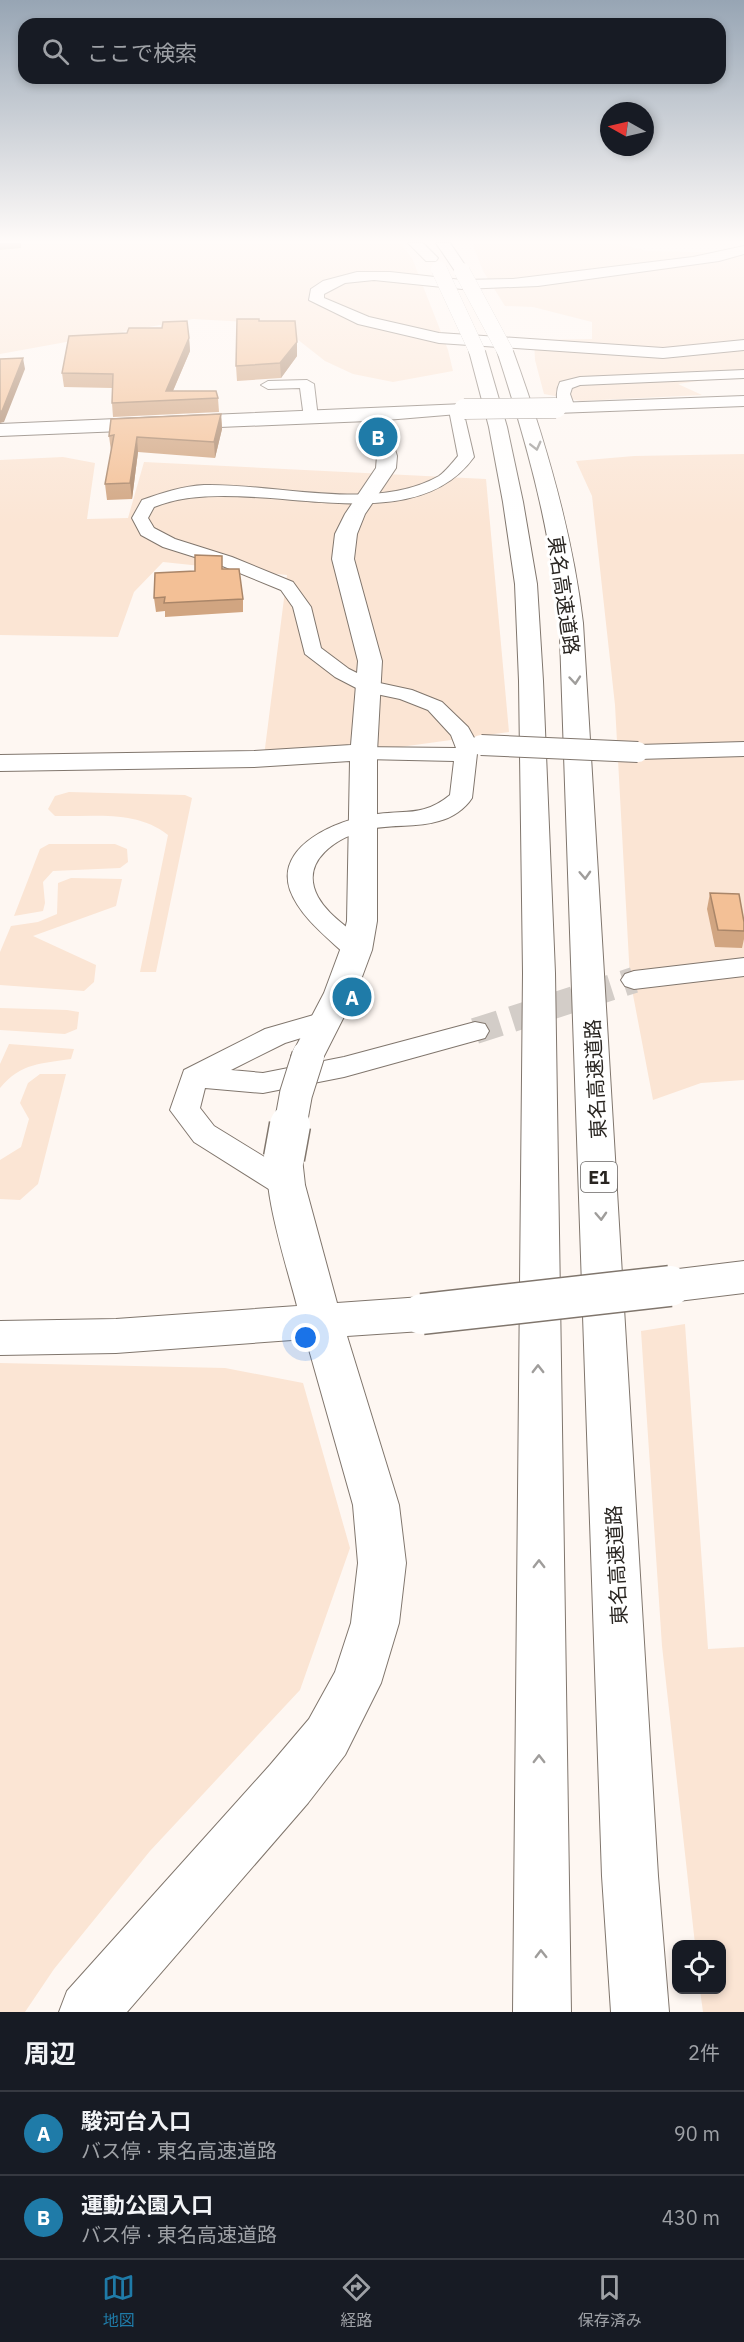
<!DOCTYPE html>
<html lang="ja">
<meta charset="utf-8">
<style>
body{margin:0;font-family:"IBM Plex Sans","Noto Sans JP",sans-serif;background:#242831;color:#f1f3f6}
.controls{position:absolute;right:18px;bottom:18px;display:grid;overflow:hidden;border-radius:12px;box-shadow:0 3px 9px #0003}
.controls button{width:54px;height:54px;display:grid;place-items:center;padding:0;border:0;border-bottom:2px solid #363941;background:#171b24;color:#f1f3f6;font:30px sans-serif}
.compass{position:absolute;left:600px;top:102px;width:54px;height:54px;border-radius:50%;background:#171b24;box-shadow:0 3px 9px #0003;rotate:278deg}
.you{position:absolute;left:306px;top:1338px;width:21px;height:21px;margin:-15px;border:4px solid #fff;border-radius:50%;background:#1a73e8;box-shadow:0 0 0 9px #1a73e833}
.badge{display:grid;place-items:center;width:39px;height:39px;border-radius:50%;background:#1f7ba8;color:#fff;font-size:20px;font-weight:700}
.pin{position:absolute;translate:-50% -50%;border:3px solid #fff;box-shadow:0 2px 6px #0006}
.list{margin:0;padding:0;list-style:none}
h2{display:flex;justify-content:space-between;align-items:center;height:78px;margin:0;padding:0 24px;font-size:26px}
h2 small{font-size:20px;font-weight:400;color:#9ea1a6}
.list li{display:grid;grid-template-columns:39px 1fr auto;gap:18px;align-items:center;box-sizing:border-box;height:84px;padding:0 24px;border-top:2px solid #363941}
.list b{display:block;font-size:22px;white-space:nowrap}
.list p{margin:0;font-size:20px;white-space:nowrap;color:#9ea1a6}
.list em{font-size:20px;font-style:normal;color:#9ea1a6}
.icon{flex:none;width:33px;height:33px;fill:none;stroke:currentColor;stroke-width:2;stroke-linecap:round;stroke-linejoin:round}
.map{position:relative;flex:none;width:744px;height:2012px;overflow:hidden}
.search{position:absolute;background:#171b24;box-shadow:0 3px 9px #0003;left:18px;right:18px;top:18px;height:66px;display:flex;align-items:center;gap:15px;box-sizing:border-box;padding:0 21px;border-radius:18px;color:#9ea1a6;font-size:22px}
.sheet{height:246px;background:#171b24}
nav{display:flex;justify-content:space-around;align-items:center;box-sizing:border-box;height:84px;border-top:2px solid #363941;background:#171b24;font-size:16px;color:#9ea1a6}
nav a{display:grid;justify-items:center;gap:3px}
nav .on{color:#1f7ba8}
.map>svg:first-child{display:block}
.green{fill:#fbe5d4}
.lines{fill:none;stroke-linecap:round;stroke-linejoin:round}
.minor-tunnel{stroke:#d3cdc8;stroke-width:26;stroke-dasharray:26 13;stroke-linecap:butt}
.minor-casing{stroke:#80766d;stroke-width:2}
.tertiary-casing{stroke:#80766d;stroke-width:2}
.motorway-casing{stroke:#80766d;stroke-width:2}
.minor{fill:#fff;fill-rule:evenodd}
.tertiary{fill:#fff;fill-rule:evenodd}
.motorway{fill:#fff;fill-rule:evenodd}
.minor-bridge-casing{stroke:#80766d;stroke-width:22;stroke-linecap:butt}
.tertiary-bridge-far2-casing{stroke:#80766d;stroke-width:21;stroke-linecap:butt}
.tertiary-bridge-far1-casing{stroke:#80766d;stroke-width:34;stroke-linecap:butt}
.tertiary-bridge-casing{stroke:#80766d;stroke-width:43;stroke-linecap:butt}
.motorway-bridge-casing{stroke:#80766d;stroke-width:16;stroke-linecap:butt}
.minor-bridge{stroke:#fff;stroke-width:20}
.tertiary-bridge-far2{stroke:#fff;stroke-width:20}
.tertiary-bridge-far1{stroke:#fff;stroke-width:32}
.tertiary-bridge{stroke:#fff;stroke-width:40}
.motorway-bridge{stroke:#fff;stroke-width:16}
.wall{fill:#d1a581}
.shaded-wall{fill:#aa8669}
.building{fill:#f3c096;stroke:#aa8669;stroke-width:1.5}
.oneway{stroke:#9f9d9b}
.labels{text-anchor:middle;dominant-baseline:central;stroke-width:6;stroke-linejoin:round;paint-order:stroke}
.shield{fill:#fff;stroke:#696664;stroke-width:1.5}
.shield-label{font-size:18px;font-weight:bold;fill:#292521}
.street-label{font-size:20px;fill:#292521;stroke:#fff}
</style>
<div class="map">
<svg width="744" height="2012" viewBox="0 0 744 2012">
<rect width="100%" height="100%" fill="#fef7f2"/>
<!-- green -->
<path class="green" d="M0,243H400L412,258L448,350L453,371L393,382L353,374L325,361L297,339L247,322L193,319L0,354Z
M472,243H616L648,251L744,253V374L678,384L702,395L581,401L544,394L535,360L534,340L592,339V322L533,307L505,306L483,271Z
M744,454V1080L701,1083L653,1100L630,979L615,705L592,496L576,461L634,456Z
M63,457L95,463L87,519L128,518L144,462L486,479L509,732L364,752L264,756L287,575L163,562L134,592L118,637L0,635V460Z
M69,792L185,795L192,798L156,972H140L168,835C137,810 93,817 55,816L48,809L55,796Z
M49,844H115L127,849L128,862L120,868L53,871L43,882L45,903L43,911L14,916L40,849Z
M71,878L122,879L116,906L33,936L96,965L94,982L84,991L0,985V952L11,926L38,922L57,914L58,883Z
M0,1008L67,1010L79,1012L77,1029L65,1034L0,1030Z
M9,1044L74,1049L71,1059C41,1064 22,1062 0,1088V1064Z
M40,1074H66L38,1184L20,1200L0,1199V1160L21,1147L29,1119L20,1103L28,1083Z
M685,1324L708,1649L744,1647V2012H703L700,1990H722V1944H695L662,1646L641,1331Z
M0,1363L225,1368L303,1383L350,1548L300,1690L150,1851L54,1969L25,2012H0Z"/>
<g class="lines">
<!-- minor-tunnel -->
<path class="minor-tunnel" d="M475,1031L634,980"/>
<!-- minor casing -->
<g class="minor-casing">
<path id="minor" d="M744,370V378L580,385L572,388L570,394L575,408L568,412C555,409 555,392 560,382L580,377Z
M307,380L314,384L318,418L311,422L304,418L300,388L268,389L261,385L268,381Z
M456,406L463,410L474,457C408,549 247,469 154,507L148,518L154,528L175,539L232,557L293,582L311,607L321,648L349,669L375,682L412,690L442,702L468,727L478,745L472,798C465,809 452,818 439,821C416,828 393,824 370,829C339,836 298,860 318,897C330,919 356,930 369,950L365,956L356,958L347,956C327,937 300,917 290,890C275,845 338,820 372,815C404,809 422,818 450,795L454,761L364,759L356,757L353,752L356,747L456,748L451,735L428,710L400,699L362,691L335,677L305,654L293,607L281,590L220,565L163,547L141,535L132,518L142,500C162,493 183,486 204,485C276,483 373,513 439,476C446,471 452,463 458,456L449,410Z
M744,742V756L638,759L630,757L627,752L630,747L638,745Z
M744,958V976L634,989L625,986L621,980L625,974L634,971Z
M324,1012L334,1014L338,1021L334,1028L285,1043L231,1070L263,1073L344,1057L475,1022L485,1024L489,1031L485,1038L344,1077L263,1093L205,1088L200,1108L214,1126L297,1177L301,1185L297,1193L286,1197L275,1193L194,1142L170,1110L184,1070L265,1029Z"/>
</g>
<!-- tertiary casing -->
<g class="tertiary-casing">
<path id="tertiary" d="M744,246V254L719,261L538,286L462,289L374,280L345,283L324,294V298L369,317L439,333L663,348L744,340V350L663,358L439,343L358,324L309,300L311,289L323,281L357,272H390L462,280L513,279L693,257Z
M744,396V406L556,413L547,408L556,403Z
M464,404L473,409L470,413L386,420L397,456L396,468L365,514L357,534L354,559L382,661L377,752V921L372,950L356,993L320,1064L308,1068L296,1064L291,1056L324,993L340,950L347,921L350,761L254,767L0,771V755L254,751L351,745L358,661L332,559L335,534L345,514L376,468L377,456L368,421L0,436V424Z
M284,1144L297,1148L302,1158L305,1185L337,1303L422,1297L436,1302L442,1314L436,1326L422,1331L347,1336L399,1505L406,1563L399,1623L381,1683L345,1755L308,1803L127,2012H59L67,1991L270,1765L309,1719L335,1672L351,1623L358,1563L353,1505L306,1339L116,1353L0,1355V1321L116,1319L297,1306C289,1273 256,1175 271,1148Z
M744,1261V1293L670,1302L656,1298L650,1286L656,1274L670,1270Z"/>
</g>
<!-- motorway casing -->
<g class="motorway-casing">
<path id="motorway" d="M408,243H423L438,258L436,261H426Z
M436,243H450L469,271L467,274H457Z
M477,346L485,351L507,427L523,502L537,584L543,681L555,973L571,2012H513L523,973L519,681L515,584L503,502L489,427L469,351Z
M505,346L513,351C545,439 572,530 583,623L658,1876L669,2012H611L602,1876L560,637C554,539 527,443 497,351Z"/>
</g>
<!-- minor -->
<use href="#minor" class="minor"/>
<!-- tertiary -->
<use href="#tertiary" class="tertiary"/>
<!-- motorway -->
<use href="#motorway" class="motorway"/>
<!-- minor-bridge casing -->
<g class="minor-bridge-casing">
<path id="minor-bridge" d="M481,745L638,752"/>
</g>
<!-- tertiary-bridge-far2 casing -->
<g class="tertiary-bridge-far2-casing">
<path id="tertiary-bridge-far2" d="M464,409L556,408"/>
</g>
<!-- tertiary-bridge-far1 casing -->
<g class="tertiary-bridge-far1-casing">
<path id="tertiary-bridge-far1" d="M290,1127L296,1094L308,1056"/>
</g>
<!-- tertiary-bridge casing -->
<g class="tertiary-bridge-casing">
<path id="tertiary-bridge" d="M284,1158L290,1125
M422,1314L670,1286"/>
</g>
<!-- motorway-bridge casing -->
<g class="motorway-bridge-casing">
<path id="motorway-bridge" d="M439,269L477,351
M462,271L505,351"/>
</g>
<!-- minor-bridge -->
<use href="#minor-bridge" class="minor-bridge"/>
<!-- tertiary-bridge-far2 -->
<use href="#tertiary-bridge-far2" class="tertiary-bridge-far2"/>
<!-- tertiary-bridge-far1 -->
<use href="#tertiary-bridge-far1" class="tertiary-bridge-far1"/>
<!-- tertiary-bridge -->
<use href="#tertiary-bridge" class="tertiary-bridge"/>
<!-- motorway-bridge -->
<use href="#motorway-bridge" class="motorway-bridge"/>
</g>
<!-- wall -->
<path class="wall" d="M259,321L297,342V356L281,378L237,381L236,366Z
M127,333L189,338L190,351L173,391L218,398L219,412L113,417L112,403V388L64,387L62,373Z
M221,414L222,429L215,458L138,452L132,499L107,500L105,484L111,451L109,436Z
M223,569L243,599V612L165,617V611L156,612L154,598Z
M710,893L744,922V939L742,948L715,947L707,909Z"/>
<!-- shaded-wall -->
<path class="shaded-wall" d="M0,243H21V248L0,250Z
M189,338L190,351L169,400L166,391Z
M297,342V356L281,378L280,363Z
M23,358L25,369L4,422L0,423V411Z
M221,414L222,429L215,458L214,442Z
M137,437L138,452L132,499L130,483Z"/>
<!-- building -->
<path class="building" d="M237,319H259V321H295L297,342L280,363L236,366Z
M187,321L189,338L166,391H216L218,398L112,403L113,374L62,373L69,336L127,333L129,328H162L163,322Z
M23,358L2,411H0V359Z
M221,414L214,442L137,437L130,483L105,484L114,435L109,436L111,419Z
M195,555L222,556V569H239L243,599L164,603L165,597L154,598L155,573L195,571Z
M710,893L739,894L744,922V931L718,930Z"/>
<!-- one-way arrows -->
<defs><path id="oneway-chevron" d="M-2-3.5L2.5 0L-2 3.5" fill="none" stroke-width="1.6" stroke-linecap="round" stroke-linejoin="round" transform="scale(1.5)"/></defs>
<g class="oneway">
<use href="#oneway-chevron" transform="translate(536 446) rotate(76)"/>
<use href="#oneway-chevron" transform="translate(575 680) rotate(85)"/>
<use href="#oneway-chevron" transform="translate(585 875) rotate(87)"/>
<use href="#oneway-chevron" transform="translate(601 1216) rotate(87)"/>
<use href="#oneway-chevron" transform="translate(538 1369) rotate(-90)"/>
<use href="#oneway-chevron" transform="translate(539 1564) rotate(-90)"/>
<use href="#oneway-chevron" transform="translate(539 1759) rotate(-90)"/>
<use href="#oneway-chevron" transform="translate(541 1954) rotate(-91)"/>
</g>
<!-- sky -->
<linearGradient id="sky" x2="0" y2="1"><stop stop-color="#97a5b4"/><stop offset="0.46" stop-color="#fffbf9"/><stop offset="1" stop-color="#fffbf9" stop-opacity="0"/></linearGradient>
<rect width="744" height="525" fill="url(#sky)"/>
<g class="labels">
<!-- shield labels -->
<rect class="shield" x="581" y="1162" width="36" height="30" rx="4.5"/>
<g class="shield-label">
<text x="599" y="1177">E1</text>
</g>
<!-- street labels -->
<g class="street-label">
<text transform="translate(564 595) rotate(82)">東名高速道路</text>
<text transform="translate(595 1079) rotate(-93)">東名高速道路</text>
<text transform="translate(616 1565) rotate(-93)">東名高速道路</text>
</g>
</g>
</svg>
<div class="controls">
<button><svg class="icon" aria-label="locate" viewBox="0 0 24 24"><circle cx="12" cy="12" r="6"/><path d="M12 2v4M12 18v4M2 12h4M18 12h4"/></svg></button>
</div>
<svg class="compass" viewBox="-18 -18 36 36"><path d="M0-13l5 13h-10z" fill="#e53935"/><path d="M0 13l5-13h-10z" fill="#9ea1a6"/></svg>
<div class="you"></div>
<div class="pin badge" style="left:352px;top:997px">A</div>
<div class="pin badge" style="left:378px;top:437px">B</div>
<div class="search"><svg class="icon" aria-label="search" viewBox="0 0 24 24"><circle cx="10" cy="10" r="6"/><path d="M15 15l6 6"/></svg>ここで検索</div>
</div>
<section class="sheet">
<h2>周辺<small>2件</small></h2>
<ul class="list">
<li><span class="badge">A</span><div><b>駿河台入口</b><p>バス停 · 東名高速道路</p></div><em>90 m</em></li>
<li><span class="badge">B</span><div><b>運動公園入口</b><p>バス停 · 東名高速道路</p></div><em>430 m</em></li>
</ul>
</section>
<nav>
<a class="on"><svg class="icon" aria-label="map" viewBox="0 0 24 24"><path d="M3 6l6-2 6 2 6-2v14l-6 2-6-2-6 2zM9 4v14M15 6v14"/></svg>地図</a>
<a><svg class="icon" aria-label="directions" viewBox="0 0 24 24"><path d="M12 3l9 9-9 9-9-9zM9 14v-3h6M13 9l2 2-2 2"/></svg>経路</a>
<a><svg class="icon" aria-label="saved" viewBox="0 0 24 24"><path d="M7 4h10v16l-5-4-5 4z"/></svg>保存済み</a>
</nav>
